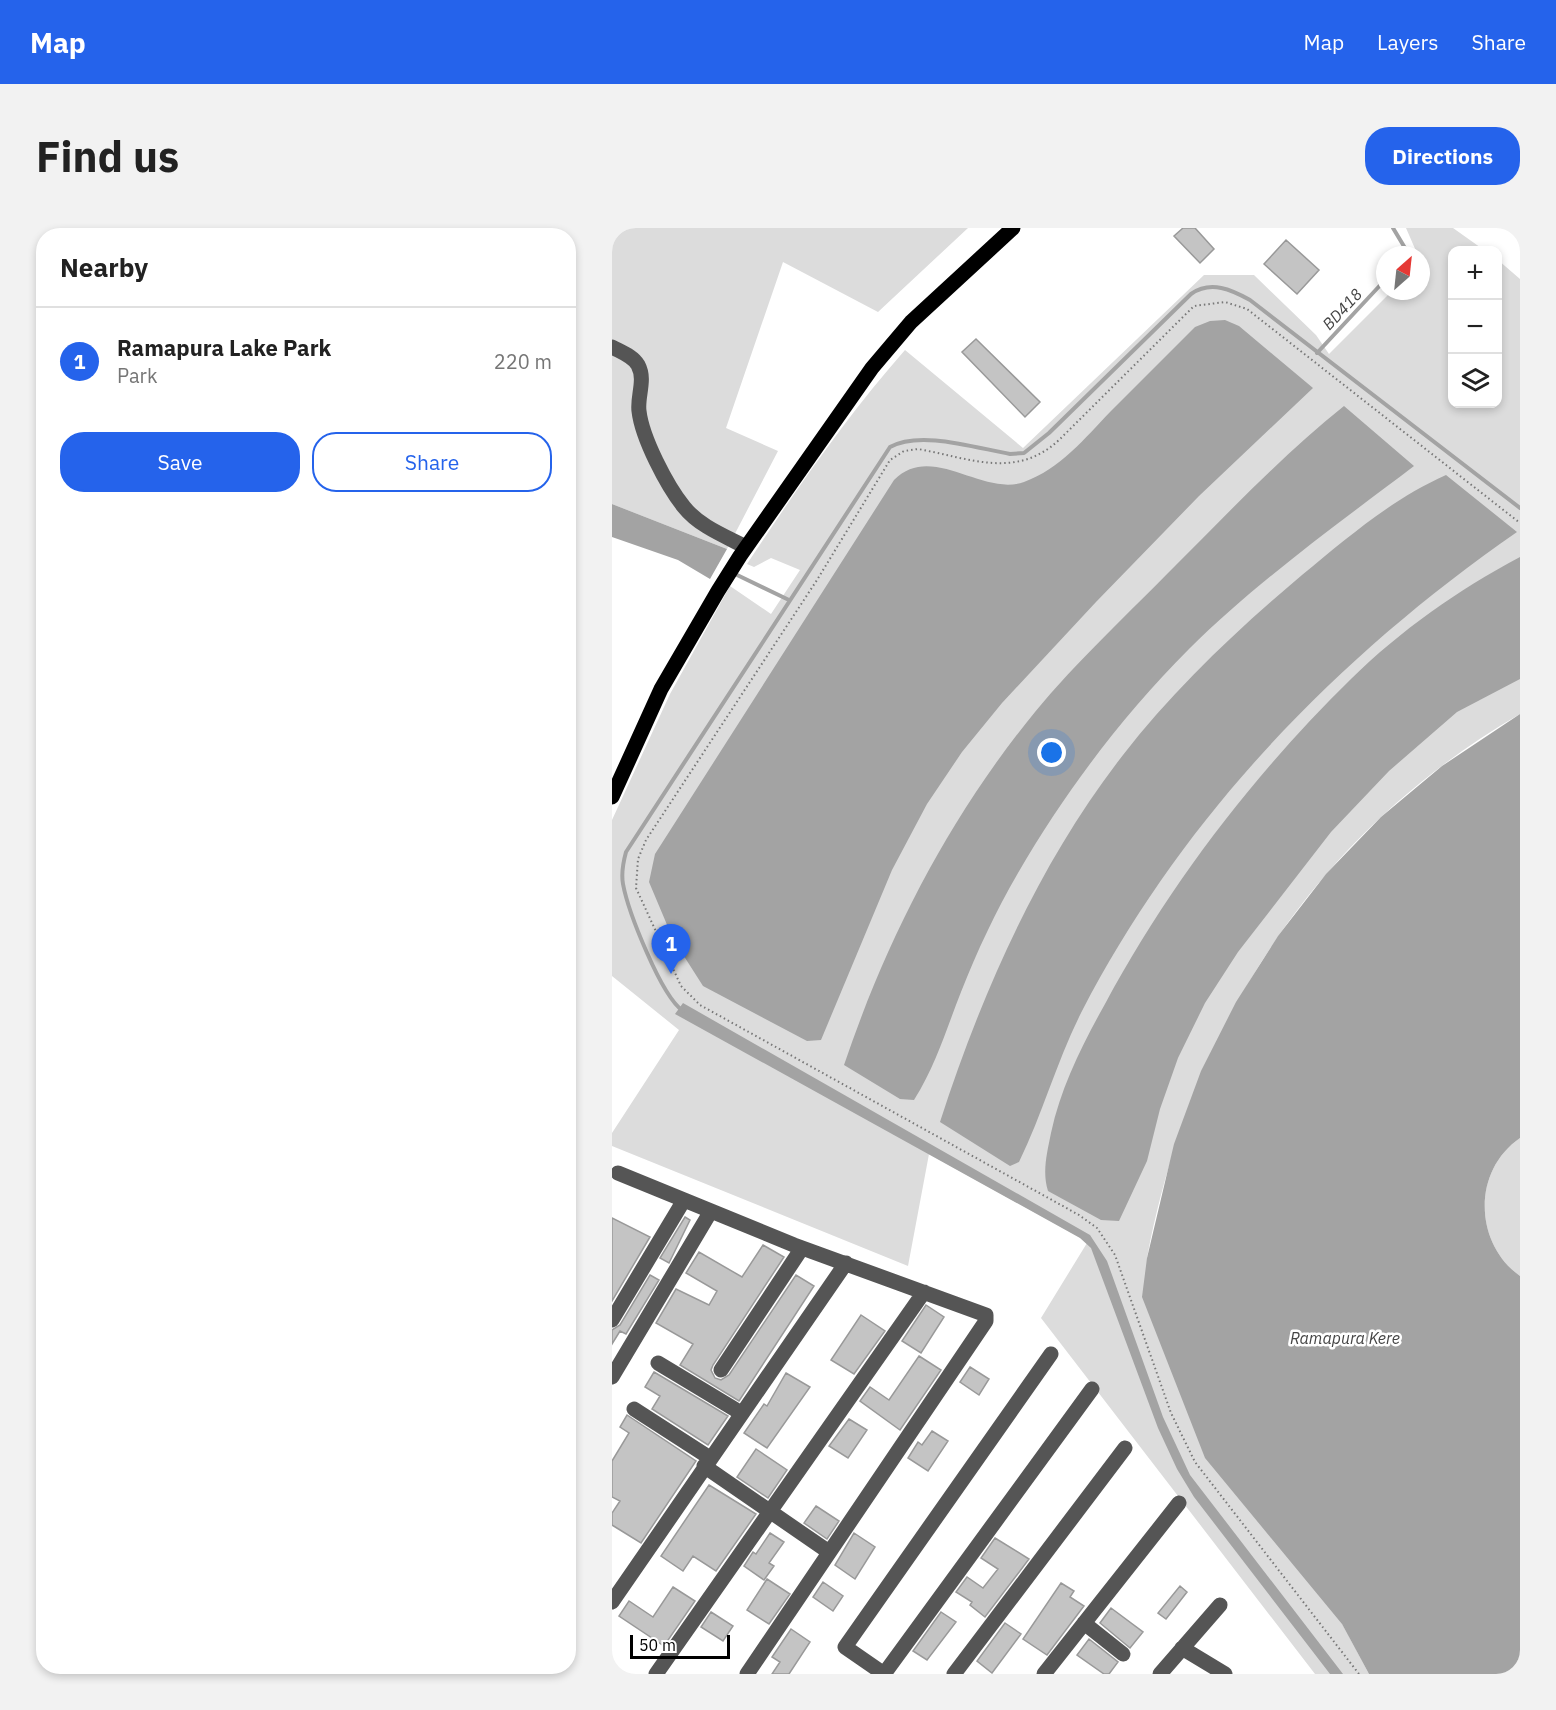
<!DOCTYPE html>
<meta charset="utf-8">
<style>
body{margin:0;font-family:"IBM Plex Sans",sans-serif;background:#f2f2f2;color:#222}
.controls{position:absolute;right:18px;top:18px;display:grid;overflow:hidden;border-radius:12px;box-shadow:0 3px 9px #0003}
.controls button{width:54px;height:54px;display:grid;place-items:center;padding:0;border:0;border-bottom:2px solid #e0e0e0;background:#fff;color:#222;font:30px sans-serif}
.compass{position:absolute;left:764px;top:18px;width:54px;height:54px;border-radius:50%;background:#fff;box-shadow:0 3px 9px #0003;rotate:27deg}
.scale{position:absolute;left:18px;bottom:15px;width:100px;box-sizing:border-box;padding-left:6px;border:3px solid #000;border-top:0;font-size:16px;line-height:21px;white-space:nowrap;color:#000;-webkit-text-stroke:4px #fff;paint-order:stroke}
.you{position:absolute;left:440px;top:525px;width:21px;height:21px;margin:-15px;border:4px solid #fff;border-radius:50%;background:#1a73e8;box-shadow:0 0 0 9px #1a73e833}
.badge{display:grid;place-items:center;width:39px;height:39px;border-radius:50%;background:#2563eb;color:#fff;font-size:20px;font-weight:700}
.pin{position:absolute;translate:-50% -50px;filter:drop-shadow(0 2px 3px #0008)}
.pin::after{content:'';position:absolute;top:32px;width:21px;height:18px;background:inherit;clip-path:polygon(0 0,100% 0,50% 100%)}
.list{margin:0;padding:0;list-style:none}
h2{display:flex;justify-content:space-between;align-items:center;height:78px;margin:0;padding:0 24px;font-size:26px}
h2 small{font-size:20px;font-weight:400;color:#767676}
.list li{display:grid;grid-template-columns:39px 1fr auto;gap:18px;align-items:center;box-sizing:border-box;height:108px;padding:0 24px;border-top:2px solid #e0e0e0}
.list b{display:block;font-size:22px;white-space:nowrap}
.list p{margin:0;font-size:20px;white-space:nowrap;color:#767676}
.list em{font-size:20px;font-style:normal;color:#767676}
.actions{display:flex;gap:12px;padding:18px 24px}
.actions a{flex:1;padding:14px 0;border:2px solid #2563eb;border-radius:24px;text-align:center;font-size:21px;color:#2563eb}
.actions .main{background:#2563eb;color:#fff}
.icon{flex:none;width:33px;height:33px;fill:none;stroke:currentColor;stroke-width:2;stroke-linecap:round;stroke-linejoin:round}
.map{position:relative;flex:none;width:908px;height:1446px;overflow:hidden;border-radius:24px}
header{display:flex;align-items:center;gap:36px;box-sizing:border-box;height:84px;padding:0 30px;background:#2563eb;color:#fff}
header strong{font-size:28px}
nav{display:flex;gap:33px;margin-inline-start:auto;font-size:21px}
.intro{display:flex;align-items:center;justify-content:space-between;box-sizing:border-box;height:144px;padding:0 36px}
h1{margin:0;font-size:42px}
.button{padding:15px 27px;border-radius:24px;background:#2563eb;color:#fff;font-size:21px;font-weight:700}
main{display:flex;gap:36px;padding:0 36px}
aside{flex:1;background:#fff;border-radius:24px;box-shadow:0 3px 9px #0003}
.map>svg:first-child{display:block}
.green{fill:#dcdcdc}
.water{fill:#a3a3a3}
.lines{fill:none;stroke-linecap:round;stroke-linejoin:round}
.stream{stroke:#a3a3a3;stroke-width:4}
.building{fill:#c4c4c4;stroke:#999;stroke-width:1.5}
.path{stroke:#777;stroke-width:2;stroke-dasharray:1.5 3;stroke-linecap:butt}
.minor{stroke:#555;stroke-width:15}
.major{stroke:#000;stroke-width:15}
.labels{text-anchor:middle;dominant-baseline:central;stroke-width:5;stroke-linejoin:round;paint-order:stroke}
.water-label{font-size:16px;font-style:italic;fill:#444;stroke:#fff}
</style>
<header>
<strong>Map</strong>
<nav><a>Map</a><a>Layers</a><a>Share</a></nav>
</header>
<div class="intro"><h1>Find us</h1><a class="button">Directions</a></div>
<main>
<aside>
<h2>Nearby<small></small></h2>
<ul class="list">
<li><span class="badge">1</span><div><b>Ramapura Lake Park</b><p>Park</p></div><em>220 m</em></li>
</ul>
<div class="actions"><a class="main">Save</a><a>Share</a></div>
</aside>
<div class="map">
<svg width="908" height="1446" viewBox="0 0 908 1446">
<rect width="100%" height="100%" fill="#fff"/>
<!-- green -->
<path class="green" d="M0,0H356L266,84L171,34L114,200L166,223L115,321L0,276Z
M794,0H841L872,22H840V176H885L886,32L908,51V486C703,605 578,800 535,1030L757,1446H703L429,1090L475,1015L469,1010L317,926L296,1038L0,918V905L67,802L0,748V592L58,466L118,358L159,386L188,342L159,330L142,339L135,336C184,262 234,189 293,122L411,220L592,47H642L704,107L717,126L780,63H809V27H802L804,23Z
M908,910V1048C862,1015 860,943 908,910Z"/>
<!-- water -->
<path class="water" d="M613,92L627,98L701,160L587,268L484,374L390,475L350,524L315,576L280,642L209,812L195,813L91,758L61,711L37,654L43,626L282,252C320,214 370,269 412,254C448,241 473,210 499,183C527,155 555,127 583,99L598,93Z
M732,178L802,238C727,295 643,355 577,421C511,487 453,564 406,645C384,683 365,723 349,764C334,802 324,837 302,872L288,871L232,837C275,710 337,589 423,484C464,434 518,384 564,337C619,282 671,227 732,178Z
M834,247L905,304C725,429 571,588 470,783C445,832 431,885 407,934L398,938L328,894C370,764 427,635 511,527C562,461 626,401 690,347C735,310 780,271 834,247Z
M0,276L115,321L98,351L66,332L0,309Z
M908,329V451L845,484L777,543L719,604L626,724L593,775L566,830L548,881L535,933L507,993L489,992L436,963C430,944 435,925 439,905C449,859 470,817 493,776C557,657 642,546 739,451C789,402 846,362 908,329Z
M908,486V910C860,943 862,1015 908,1048V1446H757L730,1396L593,1230L530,1069L535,1030L562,916L589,843L624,774L666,708L714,646L769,589L830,538Z
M71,775L478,1007L495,1033L551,1189L578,1247L731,1446H718L582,1269L565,1241L546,1200L479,1020L468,1010L63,786Z"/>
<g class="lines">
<!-- stream -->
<path class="stream" d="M781,0L796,25L794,27
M705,125L773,52
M121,345L177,372
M71,783C49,768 16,683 11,656C9,645 11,635 14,624L278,219C308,202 364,220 398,226L412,225L437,205L579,66C599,52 620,62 638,72L908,280"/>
</g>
<!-- building -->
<path class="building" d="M571,0H583L602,21L588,35L562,8Z
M674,12L707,42L685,66L652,36Z
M364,111L428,174L413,189L350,124Z
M73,989L78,992L57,1035L48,1030Z
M0,990L38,1009L0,1073Z
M151,1017L172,1029L101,1137L99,1142L103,1150L109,1152L117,1147L184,1047L202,1058L127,1173L68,1137L81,1116L44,1095L64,1061L97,1077L105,1063L74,1045L87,1024L130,1049Z
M38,1047L47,1052L14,1106L8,1103L0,1116V1102L8,1097Z
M314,1077L332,1089L309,1125L290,1113Z
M249,1087L273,1103L242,1146L219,1132Z
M307,1128L329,1142L288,1202L248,1173L258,1159L277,1172Z
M358,1139L377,1151L367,1167L348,1154Z
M42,1144L116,1188L96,1217L40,1181L48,1168L33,1159Z
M174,1145L198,1159L155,1220L132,1205L152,1176L155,1178Z
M15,1187L84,1233L29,1315L0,1297V1285L8,1273L0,1269V1233L17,1205L8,1199Z
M237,1191L255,1202L236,1230L217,1218Z
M320,1203L336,1213L316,1243L296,1230L306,1214L310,1217Z
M144,1221L175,1242L156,1270L125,1249Z
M97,1257L144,1286L104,1343L81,1328L71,1343L49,1328Z
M204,1278L227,1293L215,1311L192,1295Z
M158,1305L172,1314L157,1335L162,1338L152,1352L132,1338L141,1324L144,1326Z
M242,1305L263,1319L243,1351L223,1337Z
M383,1310L417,1331L373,1389L358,1377L360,1374L344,1364L355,1349L371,1360L386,1341L369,1330Z
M155,1351L178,1366L157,1396L135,1382Z
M211,1354L231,1368L221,1383L201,1369Z
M449,1355L462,1363L458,1369L472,1378L435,1427L411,1411Z
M568,1358L575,1364L554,1391L546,1385Z
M61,1359L83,1373L52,1418L7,1388L17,1373L41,1389Z
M499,1380L531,1404L518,1420L488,1395Z
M99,1384L121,1398L111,1413L89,1399Z
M329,1384L344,1394L315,1432L301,1423Z
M393,1395L409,1406L380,1445L365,1433Z
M179,1401L198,1414L177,1446H160L168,1434L160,1429Z
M477,1411L506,1434L497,1446H492L465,1427Z"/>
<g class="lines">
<!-- path -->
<path class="path" d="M747,1446L583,1234L559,1185L503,1027L485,1000L467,987L88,777L69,758L24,660L26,631L34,612L205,352L278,232L292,223L306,221C357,230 404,252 447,212L582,78L613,74L635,81L908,295"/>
<!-- minor -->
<path class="minor" d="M0,119C9,124 21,128 26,137C34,152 25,168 27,183C30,210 55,258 72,279C87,298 113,308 134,319
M6,945L182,1017L374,1087V1093L135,1446
M0,1092L72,972
M439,1126L233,1419L272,1446L480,1161
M46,1135L129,1185
M109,1142L190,1020
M0,1149L99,983
M22,1181L98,1230
M92,1238L217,1324
M0,1374L234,1035
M472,1395L511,1426
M570,1420L613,1446
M44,1446L312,1064
M342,1446L513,1220
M432,1446L567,1275
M548,1446L608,1377"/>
<!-- major -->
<path class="major" d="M0,569L49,461L106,363L128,328L260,140L299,94L401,0"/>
</g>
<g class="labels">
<!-- water labels -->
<g class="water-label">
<text transform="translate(730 81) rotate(-47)">BD418</text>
<text x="733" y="1110">Ramapura Kere</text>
</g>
</g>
</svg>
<div class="controls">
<button>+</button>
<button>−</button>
<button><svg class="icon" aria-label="layers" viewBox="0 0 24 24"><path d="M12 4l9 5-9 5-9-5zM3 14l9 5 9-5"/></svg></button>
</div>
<svg class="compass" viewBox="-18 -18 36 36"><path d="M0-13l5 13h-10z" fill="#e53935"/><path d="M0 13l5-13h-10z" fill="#767676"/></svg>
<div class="scale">50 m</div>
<div class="you"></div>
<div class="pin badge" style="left:59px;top:746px">1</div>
</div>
</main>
